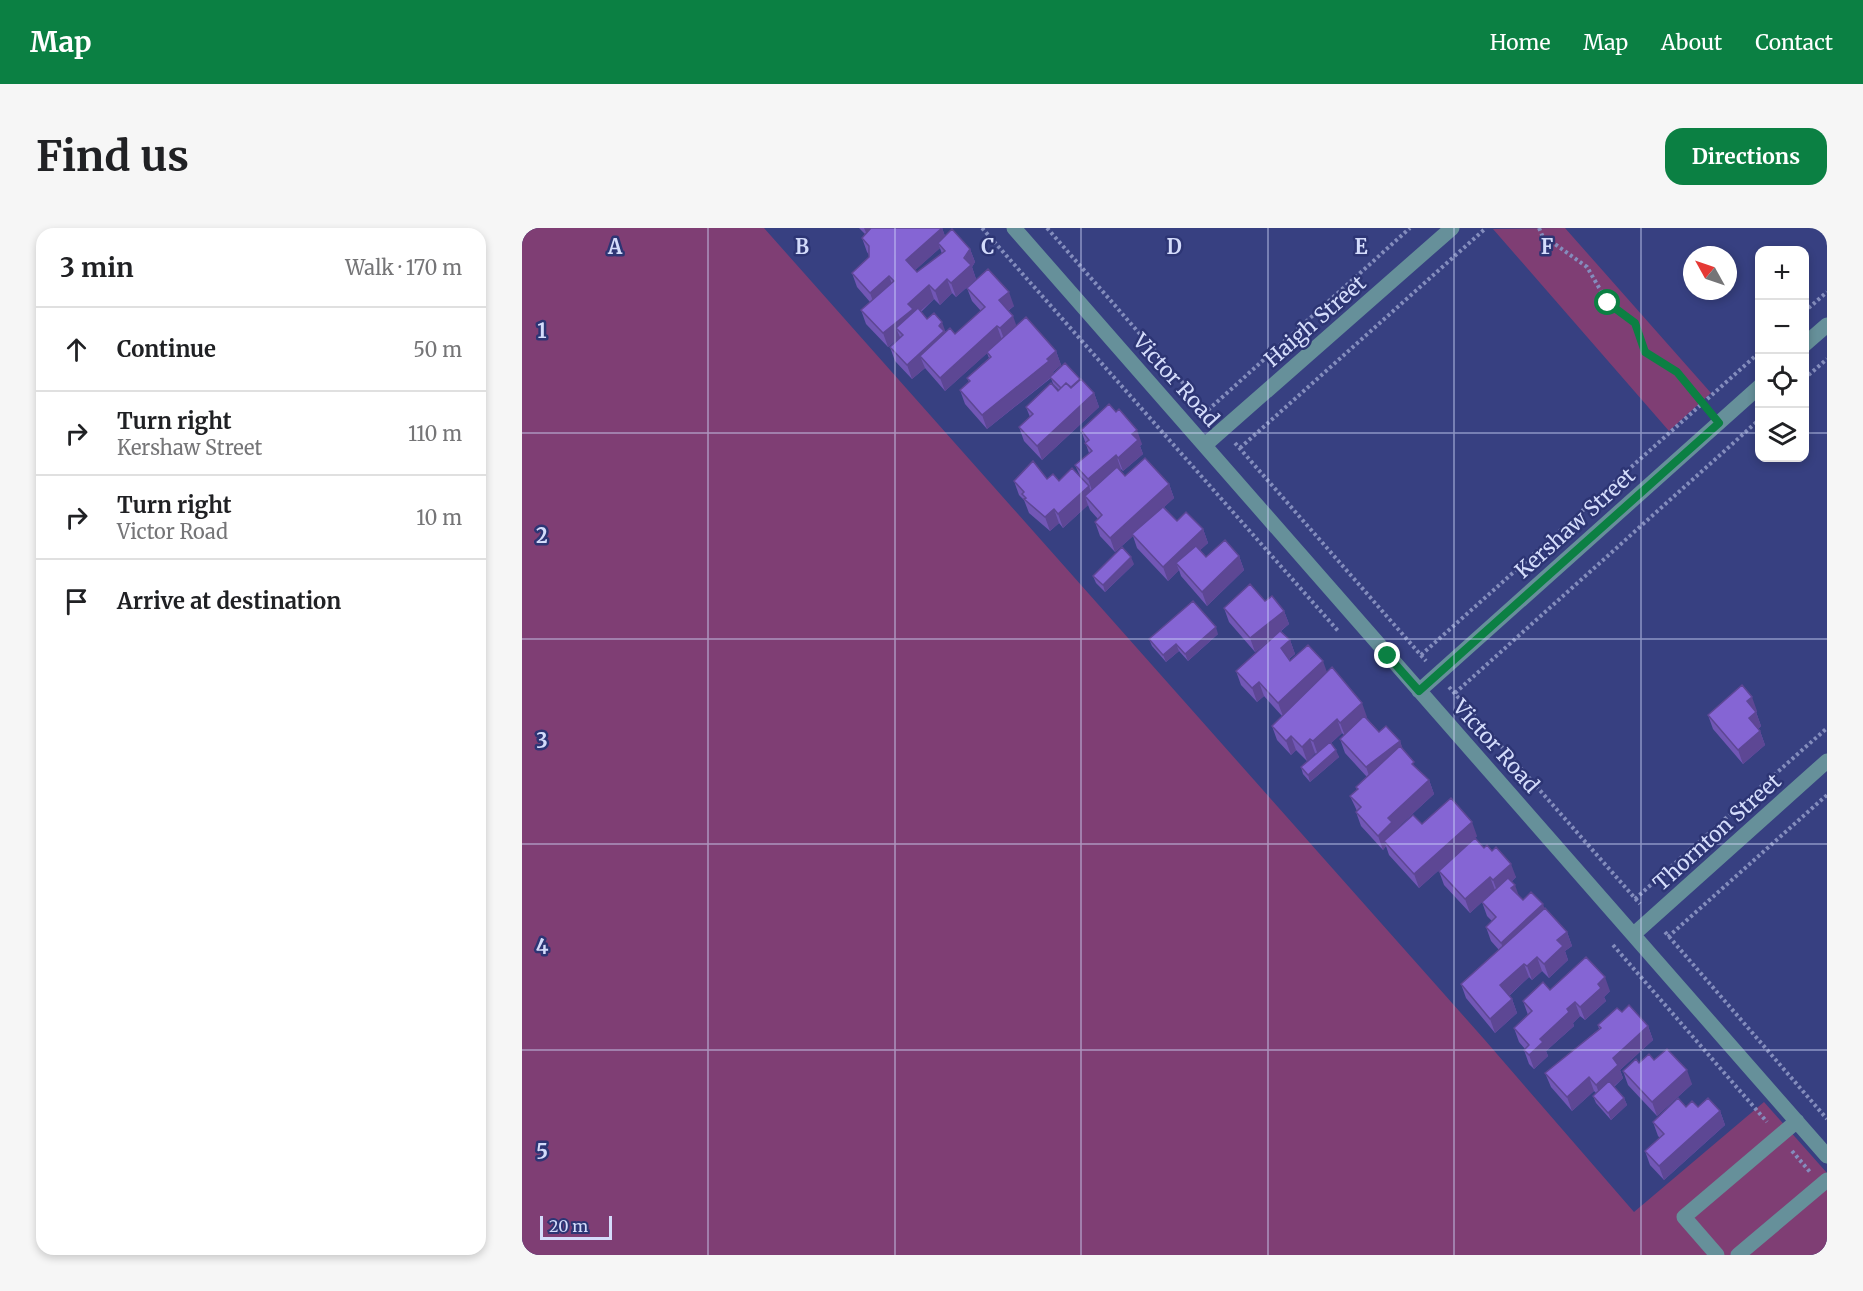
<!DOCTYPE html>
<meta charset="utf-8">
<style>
body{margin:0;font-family:Merriweather,serif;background:#f6f6f6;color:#202124}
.controls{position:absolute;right:18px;top:18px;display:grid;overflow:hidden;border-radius:12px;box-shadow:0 3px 9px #0003}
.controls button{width:54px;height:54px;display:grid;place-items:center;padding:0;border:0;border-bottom:2px solid #e0e0e0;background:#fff;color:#202124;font:30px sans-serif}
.compass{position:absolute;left:1161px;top:18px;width:54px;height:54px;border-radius:50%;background:#fff;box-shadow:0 3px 9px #0003;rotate:310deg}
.scale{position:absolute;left:18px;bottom:15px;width:72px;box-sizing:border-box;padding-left:6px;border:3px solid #d4dcfb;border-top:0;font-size:16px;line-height:21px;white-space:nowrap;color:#d4dcfb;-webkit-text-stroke:4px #2d3574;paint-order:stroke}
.stop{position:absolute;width:18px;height:18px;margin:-14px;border:4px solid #0b8043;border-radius:50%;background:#fff}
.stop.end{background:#0b8043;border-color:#fff;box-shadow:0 2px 6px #0008}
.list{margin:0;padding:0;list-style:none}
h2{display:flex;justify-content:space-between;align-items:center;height:78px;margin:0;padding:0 24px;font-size:26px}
h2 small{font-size:20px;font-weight:400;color:#757577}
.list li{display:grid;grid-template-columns:39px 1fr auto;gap:18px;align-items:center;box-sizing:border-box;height:84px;padding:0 24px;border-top:2px solid #e0e0e0}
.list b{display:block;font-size:22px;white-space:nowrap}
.list p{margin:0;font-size:20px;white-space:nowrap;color:#757577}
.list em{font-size:20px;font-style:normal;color:#757577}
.icon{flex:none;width:33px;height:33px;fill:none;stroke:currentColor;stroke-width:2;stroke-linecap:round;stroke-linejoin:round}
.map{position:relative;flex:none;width:1305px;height:1027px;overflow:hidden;border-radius:18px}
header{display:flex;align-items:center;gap:36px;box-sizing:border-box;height:84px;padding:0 30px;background:#0b8043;color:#fff}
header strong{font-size:28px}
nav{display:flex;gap:33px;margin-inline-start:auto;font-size:21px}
.intro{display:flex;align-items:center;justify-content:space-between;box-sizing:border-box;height:144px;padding:0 36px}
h1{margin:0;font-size:42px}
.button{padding:15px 27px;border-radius:18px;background:#0b8043;color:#fff;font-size:21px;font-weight:700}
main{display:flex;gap:36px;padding:0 36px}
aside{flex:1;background:#fff;border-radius:18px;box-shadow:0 3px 9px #0003}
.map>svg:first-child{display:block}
.green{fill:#7f3e74}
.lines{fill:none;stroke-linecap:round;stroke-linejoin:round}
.path{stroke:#848dbd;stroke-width:4;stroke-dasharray:3 3;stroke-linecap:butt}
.minor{stroke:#66909a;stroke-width:15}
.wall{fill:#7257b6;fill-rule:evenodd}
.shaded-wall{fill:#5d4794}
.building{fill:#8565d4;stroke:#5d4794;stroke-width:1.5}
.route{stroke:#0b8043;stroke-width:8}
.grid{fill:none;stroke:#d4dcfb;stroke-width:1.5;stroke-opacity:0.55}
.labels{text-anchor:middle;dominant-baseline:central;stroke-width:5;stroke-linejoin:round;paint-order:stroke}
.street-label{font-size:21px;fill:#d4dcfb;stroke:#2d3574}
.grid-label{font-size:20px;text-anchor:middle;font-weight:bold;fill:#d4dcfb;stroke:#2d3574;stroke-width:5;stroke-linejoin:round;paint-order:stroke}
</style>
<header>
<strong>Map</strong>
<nav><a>Home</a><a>Map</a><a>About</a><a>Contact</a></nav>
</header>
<div class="intro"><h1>Find us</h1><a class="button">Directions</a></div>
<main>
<aside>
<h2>3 min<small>Walk · 170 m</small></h2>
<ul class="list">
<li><svg class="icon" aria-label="ahead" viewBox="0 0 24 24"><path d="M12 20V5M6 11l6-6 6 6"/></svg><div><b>Continue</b></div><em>50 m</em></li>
<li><svg class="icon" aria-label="right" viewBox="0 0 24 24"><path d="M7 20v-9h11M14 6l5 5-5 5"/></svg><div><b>Turn right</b><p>Kershaw Street</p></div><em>110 m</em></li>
<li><svg class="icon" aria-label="right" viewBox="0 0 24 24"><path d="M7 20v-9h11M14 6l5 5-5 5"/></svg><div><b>Turn right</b><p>Victor Road</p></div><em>10 m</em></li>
<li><svg class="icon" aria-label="arrive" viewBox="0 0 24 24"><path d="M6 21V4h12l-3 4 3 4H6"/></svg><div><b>Arrive at destination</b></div></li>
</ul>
</aside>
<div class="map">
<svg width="1305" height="1027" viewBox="0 0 1305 1027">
<rect width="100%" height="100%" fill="#374081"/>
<!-- green -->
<path class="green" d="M0,0H242L962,811L1112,984L1242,874L1305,945V1027H0Z
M1043,0L1189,165L1147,203L971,1Z"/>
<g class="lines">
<!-- path -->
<path class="path" d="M460,0L817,404
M525,0L689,187
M1017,0L1020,7L1065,39L1086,75L1113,95L1123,124L1154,144L1180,176
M1282,84L1305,64
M1282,151L1305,131
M686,182L888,0
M713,215L904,433
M718,220L964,0
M899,427L1238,124
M927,459L1118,676
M933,465L1238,191
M1113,671L1305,500
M1143,704L1305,891
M1146,709L1305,567
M1091,717L1245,894
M1270,923L1288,944"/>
<!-- minor -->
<path class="minor" d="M492,0L1305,928
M1282,117L1305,97
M683,217L930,0
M897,463L1238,158
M1112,706L1305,533
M1195,1027L1162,989L1275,893
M1216,1027L1305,952"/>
</g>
<!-- wall -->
<path class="wall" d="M337,0H420L423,8L448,21L453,34L450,39L454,51L434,69L430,65L418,77L412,71L399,84L405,91L424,104L433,106L459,83L450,73L445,60L492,78L486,83L494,98L534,123L539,137L531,144L532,146L558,151L572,165L577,179L520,232L502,213L497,199L508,189L504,179L537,162L531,156L529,150L465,201L443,176L438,162L447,154L445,150L467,130L465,125L423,163L403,140L390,151L373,133L368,119L378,110V109L366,119L344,96L339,82L348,74L335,59L330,45L347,29V27L345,24L340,10L343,6ZM418,20L420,26L395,44L393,42Z
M559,202L620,216L618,218L621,226L601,243L599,241L598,242L603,248L647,256L652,270L642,279L655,293L681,301L686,315L678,322L684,329L717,328L722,342L685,378L659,348L657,342L646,353L615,320L611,308L593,324L578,308L573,294L576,291L568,282L566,277L541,300L537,295L528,303L507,285L502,272L497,267L492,253L525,251L537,253L558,248L553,237L567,225Z
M612,336L583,364L574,355L571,348Z
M743,373L762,383L767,396L759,403L768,412L773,426L767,431L768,433L805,444L857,504L878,513L880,520L895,542L907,552L912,566L873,602V603L900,596L955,608L897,660L867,627L864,618L861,622L839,598L834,584L835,583L828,568L835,562L834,559L845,549L823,525L818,511L822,507L820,505L809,515L817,529L788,554L781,546L779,539L794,526L793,525L785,533L774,522L769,527L755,512L750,498L760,488L742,468L735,474L719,457L714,443L750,411L733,424L707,394L702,380Z
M696,406L666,433L657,423L644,434L630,418L627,411Z
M1235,483L1234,484L1239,498L1236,501L1238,503L1243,517L1221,536L1191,501L1186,487Z
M962,620L970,623L994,649L989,654L996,667L1001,672L1022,681L1045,704L1050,718L1043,723L1046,732L1027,750L1020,743L1010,752L1007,749L987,768L990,771L995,785L973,805L944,770L939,756L977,722L969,713L964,699L970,693L965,688L960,674L948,685L922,657L917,643Z
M1028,762L1088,763L1082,769L1084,773L1063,792L1058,788L1051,795L1052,798L1024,823L1026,828L1012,841L1007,836L1002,822L1003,821L997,814L992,800L1006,787L1001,773Z
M1100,784L1126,798L1131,812L1098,842L1101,850L1092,859L1102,870L1105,877L1089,892L1074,875L1071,868L1074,865L1072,863L1050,883L1029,859L1023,845L1077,801L1076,797Z
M1132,832L1170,856L1135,888L1106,857L1101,843Z
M1164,879H1176L1198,883L1203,897L1142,952L1128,937L1123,923L1138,910L1136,908L1131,894Z"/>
<!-- shaded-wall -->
<path class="shaded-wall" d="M342,0H354L346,9Z
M420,0L425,14L416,15L418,20L389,46L384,32Z
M448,21L453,34L450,39L454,51L434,69L429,55Z
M367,48L372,61L353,79L348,65Z
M425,51L430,65L418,77L413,63Z
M407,57L412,71L393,88L374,100L378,109L366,119L361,105L386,76Z
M487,64L492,78L482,86L477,72Z
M491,88L496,102L483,114L478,100Z
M420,94L425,108L398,128L403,140L390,151L385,137Z
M475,98L480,112L423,163L418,150Z
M534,123L539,137L531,144L532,147L465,201L460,187Z
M572,165L577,179L520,232L515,218Z
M615,202L620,216L618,218L621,226L601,243L596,230L610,206Z
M594,227L599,241L571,265L566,251Z
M647,256L652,270L612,307L610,306L611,308L593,324L588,310Z
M567,258L572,272L563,268L566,277L541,300L536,286Z
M532,281L537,295L528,303L523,289Z
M681,301L686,315L659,340L654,335L657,342L646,353L641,339Z
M717,328L722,342L685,378L680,364Z
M609,329L612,336L583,364L581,357Z
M762,383L767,396L733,424L728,410Z
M694,399L696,406L666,433L663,426Z
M768,412L773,426L764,433L759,420Z
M654,416L657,423L644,434L641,427Z
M801,433L806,447L761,488L756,475Z
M737,454L742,468L735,474L730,460Z
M1230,469L1235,483L1230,487L1225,473Z
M840,475L845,489L823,508L818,495Z
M1234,484L1239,498L1232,504L1227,490Z
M815,491L820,505L796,527L791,513Z
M1238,503L1243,517L1221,536L1216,522Z
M769,508L774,522L769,527L764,513Z
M788,511L793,525L785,533L780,519Z
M878,513L883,527L849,553L844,539Z
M814,522L817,529L788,554L786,547Z
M907,552L912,566L873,602L875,608L862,613L864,618L861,622L856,608L866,590Z
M950,594L955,608L897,660L892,646Z
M989,636L994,649L976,666L971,652Z
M968,649L973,662L948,685L943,671Z
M993,657L998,671L989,660Z
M1021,676L1026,690L984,729L979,715Z
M1045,704L1050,718L1043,723L1046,732L1027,750L1022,736L1035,712Z
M1015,729L1020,743L1010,752L1005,738Z
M1002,736L1007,749L983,771L978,757Z
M1083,749L1088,763L1082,769L1084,773L1063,792L1058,779L1076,756Z
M990,771L995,785L973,805L968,791Z
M1053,774L1058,788L1051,795L1052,798L1024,823L1026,828L1012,841L1007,827L1018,811L1045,781Z
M1126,798L1131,812L1098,842L1101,850L1079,870L1074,857L1091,830Z
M1165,842L1170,856L1135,888L1130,874Z
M1067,849L1072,863L1050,883L1045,869Z
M1102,870L1105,877L1089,892L1086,885Z
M1198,883L1203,897L1142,952L1137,938Z"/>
<!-- building -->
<path class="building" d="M349,0H420L384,32L395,44L423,23L416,15L430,1L448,21L442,30L449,37L429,55L425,51L413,63L407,57L386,76L391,81L361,105L339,82L372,53L367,48L348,65L330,45L347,29V18L340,10Z
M466,41L487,64L477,72L491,88L478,100L475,98L418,150L398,128L428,100L433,106L463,79L445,60Z
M396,80L405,91L412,85L420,94L417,98L422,103L385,137L368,119L381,107L374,100Z
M504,89L534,123L525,131L527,133L460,187L438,162L448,153L445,150L469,129L465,124Z
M543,135L558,151L549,159L544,155L539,160L528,149Z
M559,151L572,165L515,218L497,199L511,186L504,179L529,155L536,163L544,155L549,160Z
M587,176L594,184L597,181L615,202L610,206L616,212L596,230L594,227L566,251L553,237L570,223L563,215L567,212L559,202Z
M623,230L647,256L588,310L573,294L580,287L563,268L595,239L603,248Z
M511,233L525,251L531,246L537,253L550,240L567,258L536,286L532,281L523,289L502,271L504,270L500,266L502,264L492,253Z
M641,279L655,293L664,284L681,301L641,339L610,306Z
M703,312L717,328L680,364L654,335L674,318L684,329Z
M600,319L609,329L581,357L571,348Z
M728,356L743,373L750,368L762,383L728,410L702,380Z
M671,373L694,399L663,426L654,416L641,427L627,411Z
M758,403L768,412L759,420L768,433L786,417L801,433L756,475L737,454L730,460L714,443Z
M810,439L840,475L818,495L815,491L791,513L788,511L780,519L769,508L764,513L750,498Z
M1220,457L1230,469L1225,473L1234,484L1227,490L1238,503L1216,522L1186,487Z
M842,488L857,504L864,498L878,513L844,539L818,511Z
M808,514L814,522L786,547L779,539Z
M878,518L892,534L890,536L907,552L866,590L870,594L856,608L834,584L839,579L828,568L836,561L834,559Z
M929,570L950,594L892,646L862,613L891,587L900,596Z
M953,610L962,620L965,617L970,623L974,619L989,636L971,652L968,649L943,671L917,643Z
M986,650L993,657L989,660L1001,672L1009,664L1021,676L979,715L964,699L974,689L960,674Z
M1023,680L1045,704L1035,712L1041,718L1022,736L1015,729L1005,738L1002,736L978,757L990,771L968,791L939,756Z
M1064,729L1083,749L1076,756L1079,760L1058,779L1053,774L1045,781L1047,784L1018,811L1021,814L1007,827L1002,822L1007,817L992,800L1010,783L1001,773L1021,754L1028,762Z
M1107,777L1126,798L1091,830L1096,837L1074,857L1067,849L1045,869L1023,845L1079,800L1076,797L1095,780L1100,784Z
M1145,821L1165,842L1130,874L1101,843L1114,831L1117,835L1127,826L1132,832Z
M1087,853L1102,870L1086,885L1071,868Z
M1156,870L1164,879L1170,873L1176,879L1186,870L1198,883L1137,938L1123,923L1142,906L1131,894Z"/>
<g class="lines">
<!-- route -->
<path class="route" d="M866,428L897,463L1197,195L1155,144L1123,124L1113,95L1086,75"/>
</g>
<!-- grid -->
<path class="grid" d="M186,0V1027M373,0V1027M559,0V1027M746,0V1027M932,0V1027M1119,0V1027M0,205H1238M1282,205H1305M0,411H1305M0,616H1305M0,822H1305"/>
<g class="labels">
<!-- street labels -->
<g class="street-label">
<text transform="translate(793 93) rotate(-41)">Haigh Street</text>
<text transform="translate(654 152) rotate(48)">Victor Road</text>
<text transform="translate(1053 295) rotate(-42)">Kershaw Street</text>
<text transform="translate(974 518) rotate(48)">Victor Road</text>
<text transform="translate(1195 604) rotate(-42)">Thornton Street</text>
</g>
</g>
<g class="grid-label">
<text x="93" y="26">A</text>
<text x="280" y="26">B</text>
<text x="466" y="26">C</text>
<text x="652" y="26">D</text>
<text x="839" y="26">E</text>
<text x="1025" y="26">F</text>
<text x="20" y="110">1</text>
<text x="20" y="315">2</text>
<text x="20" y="520">3</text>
<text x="20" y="726">4</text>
<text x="20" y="931">5</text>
</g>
</svg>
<div class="controls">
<button>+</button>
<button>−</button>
<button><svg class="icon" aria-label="locate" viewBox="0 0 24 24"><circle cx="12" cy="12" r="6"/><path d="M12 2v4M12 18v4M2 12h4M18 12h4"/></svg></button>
<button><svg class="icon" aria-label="layers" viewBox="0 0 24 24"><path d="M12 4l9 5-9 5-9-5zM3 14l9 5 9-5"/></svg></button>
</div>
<svg class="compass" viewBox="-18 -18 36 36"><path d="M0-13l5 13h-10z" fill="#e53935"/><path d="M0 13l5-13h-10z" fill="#757577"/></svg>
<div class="scale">20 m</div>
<div class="stop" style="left:1086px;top:75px"></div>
<div class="stop end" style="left:866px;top:428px"></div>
</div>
</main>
